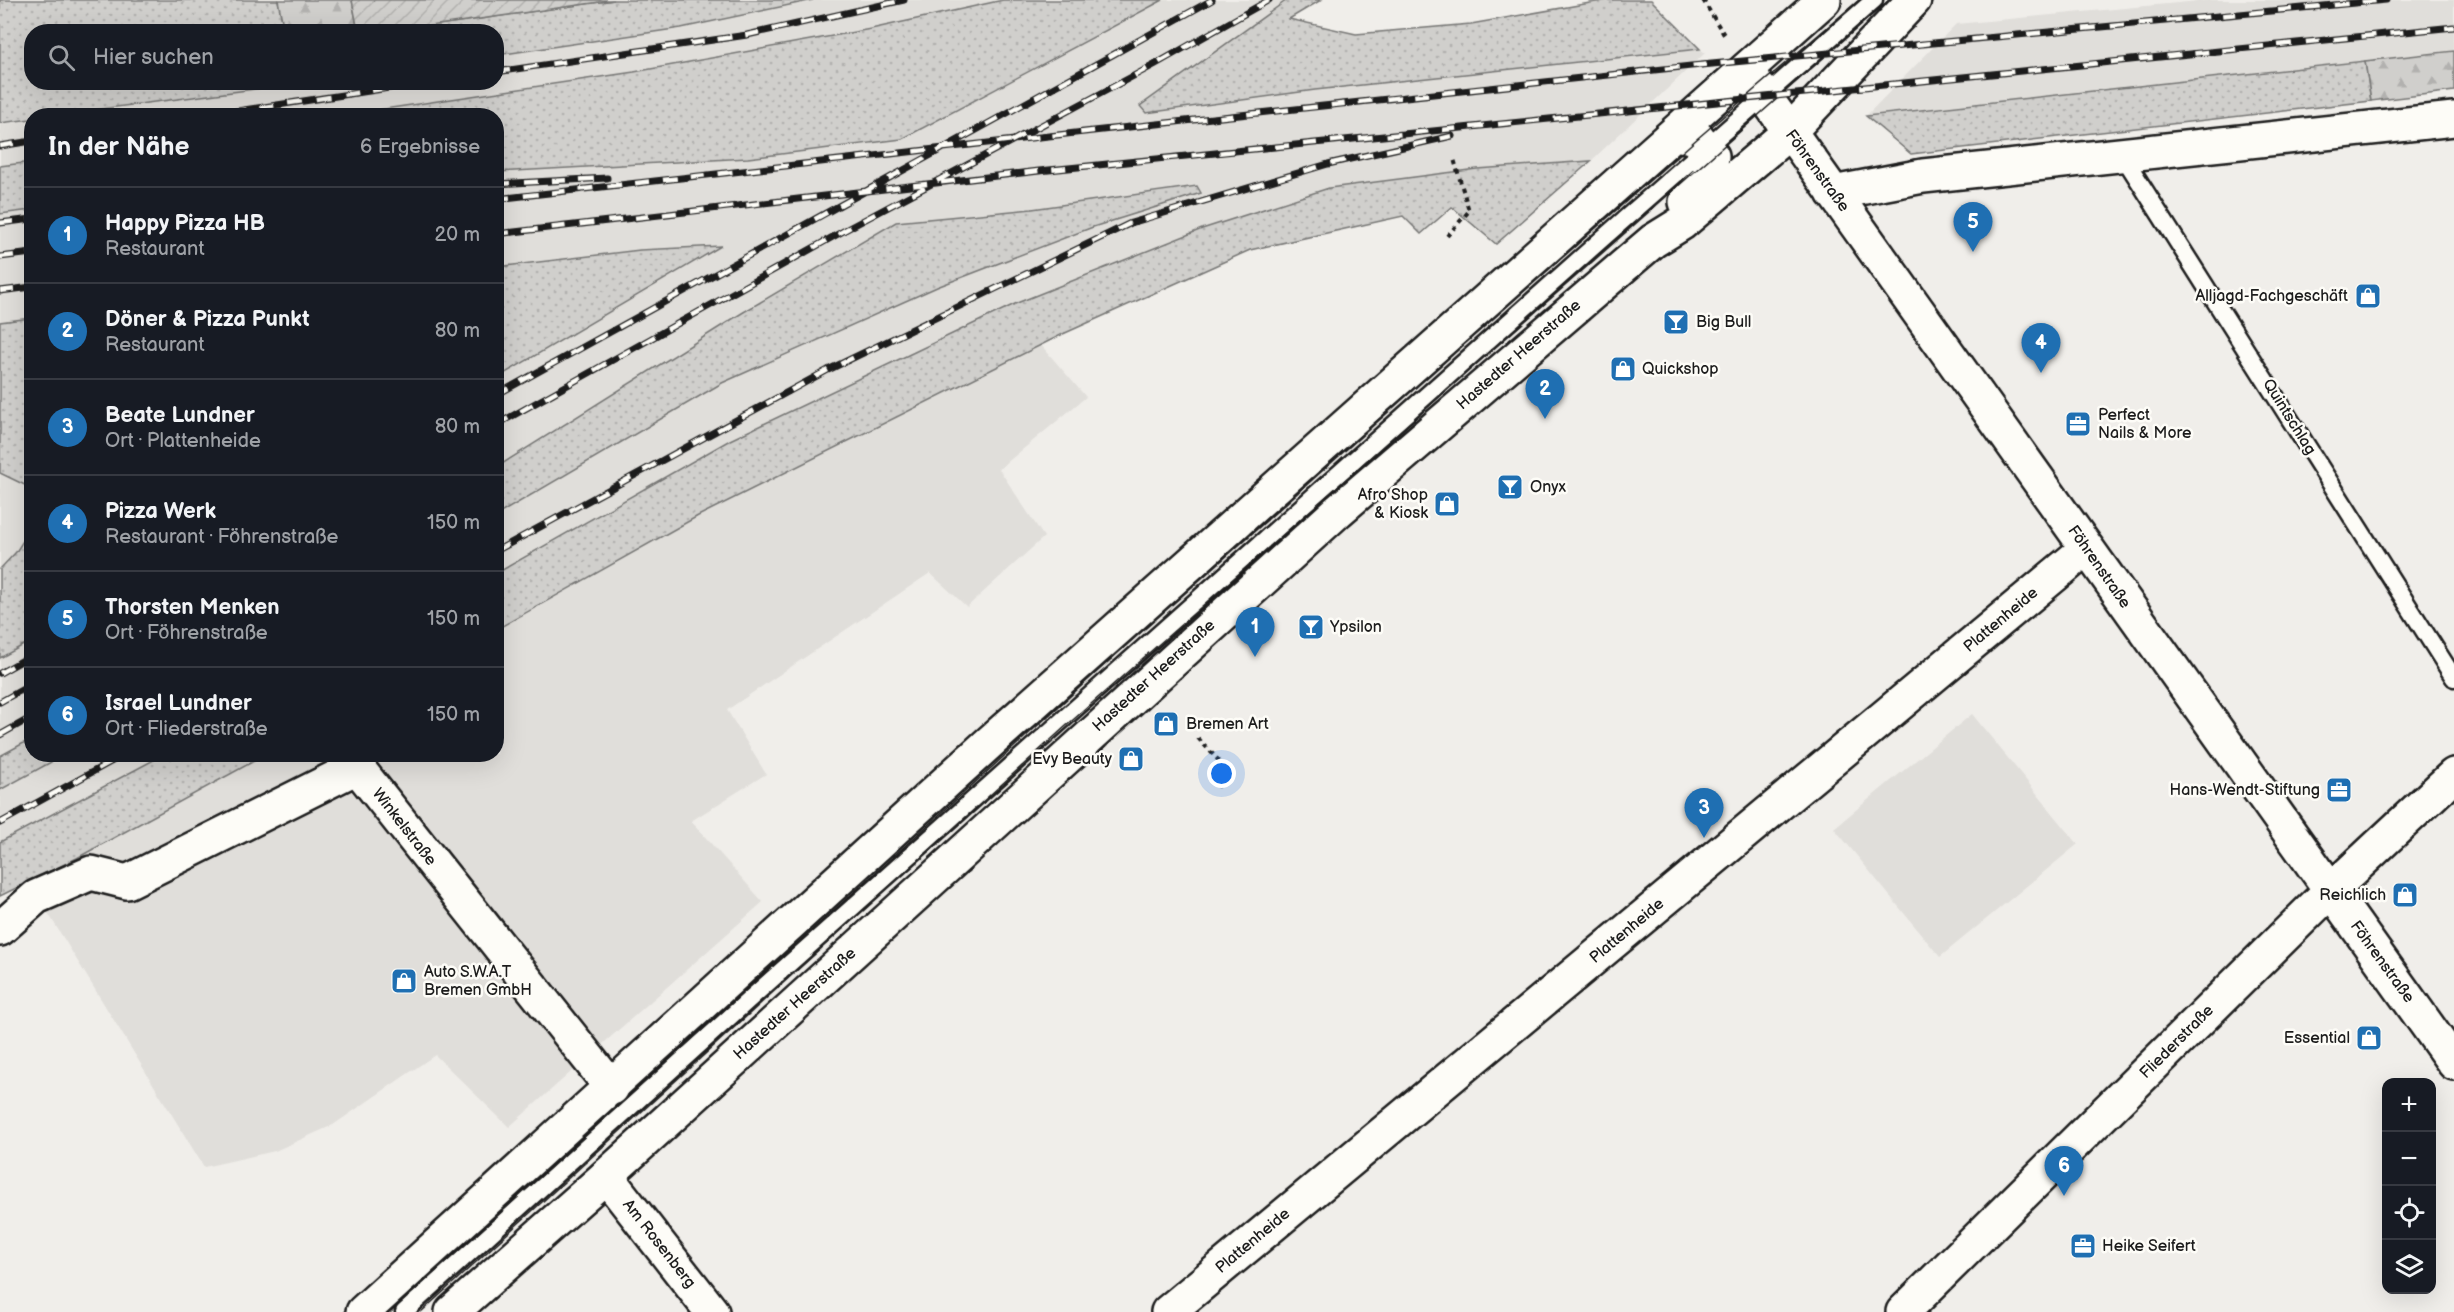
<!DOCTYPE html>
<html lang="de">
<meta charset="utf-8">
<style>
body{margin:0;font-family:"Balsamiq Sans",sans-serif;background:#20242c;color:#f1f3f6}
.controls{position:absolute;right:18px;bottom:18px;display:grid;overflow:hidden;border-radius:12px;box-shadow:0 6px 24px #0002}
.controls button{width:54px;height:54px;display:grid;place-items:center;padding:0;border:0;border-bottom:2px solid #363941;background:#171b24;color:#f1f3f6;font:30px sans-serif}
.you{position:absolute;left:1222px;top:774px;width:21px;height:21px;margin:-15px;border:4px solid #fff;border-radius:50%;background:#1a73e8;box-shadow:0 0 0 9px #1a73e833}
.badge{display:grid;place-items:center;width:39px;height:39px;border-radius:50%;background:#1f6fb2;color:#fff;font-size:20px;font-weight:700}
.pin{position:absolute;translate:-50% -50px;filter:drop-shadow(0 2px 3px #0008)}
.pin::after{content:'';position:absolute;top:32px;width:21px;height:18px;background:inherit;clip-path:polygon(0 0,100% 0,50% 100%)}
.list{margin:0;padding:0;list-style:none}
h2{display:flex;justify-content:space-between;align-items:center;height:78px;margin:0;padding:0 24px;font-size:26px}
h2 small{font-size:20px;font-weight:400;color:#9ea1a6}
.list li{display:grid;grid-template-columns:39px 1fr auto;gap:18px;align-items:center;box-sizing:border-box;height:96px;padding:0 24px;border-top:2px solid #363941}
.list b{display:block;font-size:22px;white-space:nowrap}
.list p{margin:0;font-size:20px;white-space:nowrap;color:#9ea1a6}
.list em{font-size:20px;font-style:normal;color:#9ea1a6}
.icon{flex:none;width:33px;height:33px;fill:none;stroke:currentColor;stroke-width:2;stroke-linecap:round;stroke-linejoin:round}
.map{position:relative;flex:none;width:2454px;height:1312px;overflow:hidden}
.search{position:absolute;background:#171b24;box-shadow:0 6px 24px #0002;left:24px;top:24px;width:480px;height:66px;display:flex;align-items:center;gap:15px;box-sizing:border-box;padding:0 21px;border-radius:24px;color:#9ea1a6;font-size:22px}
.panel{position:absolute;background:#171b24;box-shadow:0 6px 24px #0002;left:24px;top:108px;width:480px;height:654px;border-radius:24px}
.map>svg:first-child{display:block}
.built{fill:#e0deda}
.grass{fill:url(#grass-dots);stroke:#767674;stroke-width:1.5}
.forest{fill:url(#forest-firs);stroke:#767674;stroke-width:1.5}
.garden{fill:url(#garden-furrows);stroke:#767674;stroke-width:1.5}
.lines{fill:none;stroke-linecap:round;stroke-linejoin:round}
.service-casing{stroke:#1c1c1c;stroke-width:21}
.minor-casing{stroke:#1c1c1c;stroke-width:38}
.secondary-casing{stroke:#1c1c1c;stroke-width:38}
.path{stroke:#1c1c1c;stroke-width:4;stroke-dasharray:4.5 4.5;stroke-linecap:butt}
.service{stroke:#fdfcf7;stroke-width:16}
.minor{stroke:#fdfcf7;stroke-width:33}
.secondary{stroke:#fdfcf7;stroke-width:33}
.tram{stroke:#1c1c1c;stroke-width:1.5}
.rail-casing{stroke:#1c1c1c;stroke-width:7}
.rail{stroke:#fdfcf7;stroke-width:4.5;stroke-dasharray:14;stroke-linecap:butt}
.labels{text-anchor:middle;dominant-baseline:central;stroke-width:5;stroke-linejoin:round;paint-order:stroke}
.street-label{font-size:16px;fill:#1c1c1c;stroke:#fdfcf7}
.poi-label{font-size:16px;fill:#1c1c1c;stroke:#fdfcf7;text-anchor:start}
</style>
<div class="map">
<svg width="2454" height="1312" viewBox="0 0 2454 1312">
<defs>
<pattern id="grass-dots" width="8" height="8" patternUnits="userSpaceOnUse" patternTransform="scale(1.5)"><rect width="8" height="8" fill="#d0cfcc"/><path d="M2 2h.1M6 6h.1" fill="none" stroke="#b2b1af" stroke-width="1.8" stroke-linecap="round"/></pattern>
<pattern id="forest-firs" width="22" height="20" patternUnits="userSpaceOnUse" patternTransform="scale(1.5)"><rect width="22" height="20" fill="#d0cfcc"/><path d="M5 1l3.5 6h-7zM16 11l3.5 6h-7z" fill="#b2b1af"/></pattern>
<pattern id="garden-furrows" width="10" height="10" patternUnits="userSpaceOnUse" patternTransform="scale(1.5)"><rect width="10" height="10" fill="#d0cfcc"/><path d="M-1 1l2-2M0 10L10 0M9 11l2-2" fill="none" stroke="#b2b1af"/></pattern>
</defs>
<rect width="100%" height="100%" fill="#f0eeea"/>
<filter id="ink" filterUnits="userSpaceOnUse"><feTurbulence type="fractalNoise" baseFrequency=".0167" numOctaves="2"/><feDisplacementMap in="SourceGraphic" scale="12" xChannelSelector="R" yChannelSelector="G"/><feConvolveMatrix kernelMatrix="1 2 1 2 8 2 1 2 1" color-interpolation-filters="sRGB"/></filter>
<g filter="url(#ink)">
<!-- built -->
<path class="built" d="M813,0H1003L871,29L634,72L344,115L54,116L302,83L496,82L497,55L681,28Z
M1163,0H1287L1140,106L1146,113L1315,90L1700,49L1705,53L1591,161L1477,169L1329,188L540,548L497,573V515L722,383L937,287L1093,227L1201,193L1197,186L1032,209L896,222L742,313L497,467V378L720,246L640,250L497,267V172L748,158L902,139Z
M2209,0H2454V51L1866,116L1956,24Z
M31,119V162L0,166V123Z
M31,210V318L0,322V214Z
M1041,345L1086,397L999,469L1044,537L967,607L930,573L727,710L766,774L691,821L763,902L509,1127L435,1055L333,1125L275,1151L204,1167L29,882L77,858L265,755L496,754L497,629L698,516Z
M0,473L32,488L31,528L16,552L0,569Z
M31,641V739L0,756V658Z
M1972,714L2078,844L1940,957L1834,828Z
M64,755H163L0,842V790Z"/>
<!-- grass -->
<path class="grass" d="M0,0H278L284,31L32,32V82L293,84L54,115L32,116L31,119L0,123Z
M614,0H813L681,28L497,55L496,32H388Z
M1003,0H1163L902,139L748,158L497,172L496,116L344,115L634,72L871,29Z
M1287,0H1321L1289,19L1356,34L1471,24L1607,0H1651L1700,49L1315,90L1146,113L1140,106Z
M2365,61L2371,101L1911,154L1866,116Z
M1591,161L1496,244L1452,207L1421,234L1403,216L1250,250L1063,334L698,516L497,629V573L730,440L1017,303L1202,229L1329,188L1477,169Z
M31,162V210L0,214V166Z
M1197,186L1201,193L1093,227L937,287L722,383L497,515V467L742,313L896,222L1032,209Z
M721,246L497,378V267L640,250Z
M31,318H32L31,488L0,473V322Z
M31,528V641L0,658V569L16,552Z
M31,739L32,754L64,755L0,790V756Z
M163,755H265L77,858L0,896V842Z"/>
<!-- forest -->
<path class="forest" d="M278,0H352L358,31H284Z
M2454,51V91L2371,101L2365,61Z"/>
<!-- garden -->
<path class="garden" d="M352,0H614L388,32L358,31Z"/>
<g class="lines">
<!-- service casing -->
<g class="service-casing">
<path id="service" d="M2123,156L2454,678
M404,1312L753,996L1603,238L1874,0"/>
</g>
<!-- minor casing -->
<g class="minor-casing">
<path id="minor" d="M1746,70L2454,1063
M1833,193L1923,176L2454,119
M0,929L36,897L91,873L127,882L357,767L612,1088
M606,1176L712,1312
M1168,1312L2086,549
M1903,1312L2330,891L2454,775"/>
</g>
<!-- secondary casing -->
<g class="secondary-casing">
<path id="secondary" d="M1674,134L1698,138L1712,156L1709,178L1686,202
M363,1312L989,743L1824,0
M452,1312L606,1176L1338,511L1626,264L1653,241L1682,223L1789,132L1914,0"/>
</g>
<!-- path -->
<path class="path" d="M1703,0L1726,38
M1447,236L1469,211L1454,159
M1198,738L1231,774L1217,787"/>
<!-- service -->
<use href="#service" class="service"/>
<!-- minor -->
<use href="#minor" class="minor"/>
<!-- secondary -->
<use href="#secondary" class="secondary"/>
<!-- tram -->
<path class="tram" d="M391,1312L1271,514L1698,138L1859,0
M421,1312L1065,727L1889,0"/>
<!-- rail casing -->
<g class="rail-casing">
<path id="rail" d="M496,72L747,35L904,0
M205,116L428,82
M0,146L32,141
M496,184L607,178
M496,199L1093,131L1691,66L2386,0
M0,223L32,219
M496,234L1039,171L2454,27
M0,257L32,253
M0,291L32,287
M496,395L1212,0
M496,425L847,229L1154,65L1269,0
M496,551L828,370L1131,223L1328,164L1452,136
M0,673L32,655
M0,702L32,684
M0,735L32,717
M0,823L125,754"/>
</g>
<!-- rail -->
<use href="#rail" class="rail"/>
</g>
</g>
<!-- icons -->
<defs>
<g id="shop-square" transform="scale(1.35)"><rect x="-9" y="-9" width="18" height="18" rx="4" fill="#1f6fb2" stroke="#fdfcf7"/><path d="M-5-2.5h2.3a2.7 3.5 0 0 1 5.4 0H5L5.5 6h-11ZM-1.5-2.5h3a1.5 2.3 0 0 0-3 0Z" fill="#fff"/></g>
<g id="bar-square" transform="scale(1.35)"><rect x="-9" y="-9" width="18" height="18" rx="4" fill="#1f6fb2" stroke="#fdfcf7"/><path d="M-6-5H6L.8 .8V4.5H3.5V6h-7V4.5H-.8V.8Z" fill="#fff"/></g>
<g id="office-square" transform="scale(1.35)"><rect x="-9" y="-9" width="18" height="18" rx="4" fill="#1f6fb2" stroke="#fdfcf7"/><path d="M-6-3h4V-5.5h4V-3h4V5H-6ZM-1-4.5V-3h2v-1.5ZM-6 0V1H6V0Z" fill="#fff"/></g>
</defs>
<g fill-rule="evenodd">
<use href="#shop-square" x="2368" y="296"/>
<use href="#bar-square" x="1676" y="322"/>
<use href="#shop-square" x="1623" y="369"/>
<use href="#office-square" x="2078" y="424"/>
<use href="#bar-square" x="1510" y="487"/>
<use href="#shop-square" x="1447" y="504"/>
<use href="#bar-square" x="1311" y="627"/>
<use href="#shop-square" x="1166" y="724"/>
<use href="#shop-square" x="1131" y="759"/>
<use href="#office-square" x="2339" y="790"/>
<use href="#shop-square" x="2405" y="895"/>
<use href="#shop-square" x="404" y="981"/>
<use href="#shop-square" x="2369" y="1038"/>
<use href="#office-square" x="2083" y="1246"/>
</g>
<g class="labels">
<!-- street labels -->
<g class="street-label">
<text transform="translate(1817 171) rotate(54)">Föhrenstraße</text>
<text transform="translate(1519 355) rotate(-41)">Hastedter Heerstraße</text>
<text transform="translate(2289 417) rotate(58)">Quintschlag</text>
<text transform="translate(2099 567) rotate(55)">Föhrenstraße</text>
<text transform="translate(2001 620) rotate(-40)">Plattenheide</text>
<text transform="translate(1154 676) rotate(-42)">Hastedter Heerstraße</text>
<text transform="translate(404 827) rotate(52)">Winkelstraße</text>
<text transform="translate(1627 931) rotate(-40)">Plattenheide</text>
<text transform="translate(2382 962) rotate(54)">Föhrenstraße</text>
<text transform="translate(795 1004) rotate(-42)">Hastedter Heerstraße</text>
<text transform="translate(2177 1042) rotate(-45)">Fliederstraße</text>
<text transform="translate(1253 1241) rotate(-40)">Plattenheide</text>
<text transform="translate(659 1244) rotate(52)">Am Rosenberg</text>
</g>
<!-- poi labels -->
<g class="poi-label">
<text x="2348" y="296" text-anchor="end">Alljagd-Fachgeschäft</text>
<text x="1696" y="322">Big Bull</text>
<text x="1642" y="369">Quickshop</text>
<text x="2098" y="415">Perfect<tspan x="2098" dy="18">Nails &amp; More</tspan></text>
<text x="1530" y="487">Onyx</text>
<text x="1428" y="495" text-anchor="end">Afro Shop<tspan x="1428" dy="18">&amp; Kiosk</tspan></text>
<text x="1330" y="627">Ypsilon</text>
<text x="1186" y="724">Bremen Art</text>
<text x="1112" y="759" text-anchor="end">Evy Beauty</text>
<text x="2320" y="790" text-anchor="end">Hans-Wendt-Stiftung</text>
<text x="2386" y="895" text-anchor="end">Reichlich</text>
<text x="424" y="972">Auto S.W.A.T<tspan x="424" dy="18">Bremen GmbH</tspan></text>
<text x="2350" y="1038" text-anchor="end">Essential</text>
<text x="2102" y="1246">Heike Seifert</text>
</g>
</g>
</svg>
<div class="controls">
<button>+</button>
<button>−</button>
<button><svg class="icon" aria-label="locate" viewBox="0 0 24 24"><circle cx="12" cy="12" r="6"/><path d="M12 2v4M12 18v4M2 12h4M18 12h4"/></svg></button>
<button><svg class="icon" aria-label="layers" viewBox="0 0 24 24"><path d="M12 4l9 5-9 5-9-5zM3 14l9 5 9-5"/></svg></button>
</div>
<div class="you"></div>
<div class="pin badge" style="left:1255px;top:657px">1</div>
<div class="pin badge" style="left:1545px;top:419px">2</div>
<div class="pin badge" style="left:1704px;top:838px">3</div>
<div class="pin badge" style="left:2041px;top:373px">4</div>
<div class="pin badge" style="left:1973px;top:252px">5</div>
<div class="pin badge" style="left:2064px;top:1196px">6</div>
<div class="search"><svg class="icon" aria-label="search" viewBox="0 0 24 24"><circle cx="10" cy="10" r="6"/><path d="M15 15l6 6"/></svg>Hier suchen</div>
<section class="panel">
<h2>In der Nähe<small>6 Ergebnisse</small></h2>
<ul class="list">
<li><span class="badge">1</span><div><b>Happy Pizza HB</b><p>Restaurant</p></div><em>20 m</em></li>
<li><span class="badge">2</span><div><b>Döner &amp; Pizza Punkt</b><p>Restaurant</p></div><em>80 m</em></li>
<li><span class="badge">3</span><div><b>Beate Lundner</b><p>Ort · Plattenheide</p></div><em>80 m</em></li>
<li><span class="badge">4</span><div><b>Pizza Werk</b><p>Restaurant · Föhrenstraße</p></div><em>150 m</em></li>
<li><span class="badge">5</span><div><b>Thorsten Menken</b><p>Ort · Föhrenstraße</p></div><em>150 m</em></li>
<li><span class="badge">6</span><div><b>Israel Lundner</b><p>Ort · Fliederstraße</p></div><em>150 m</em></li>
</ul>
</section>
</div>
